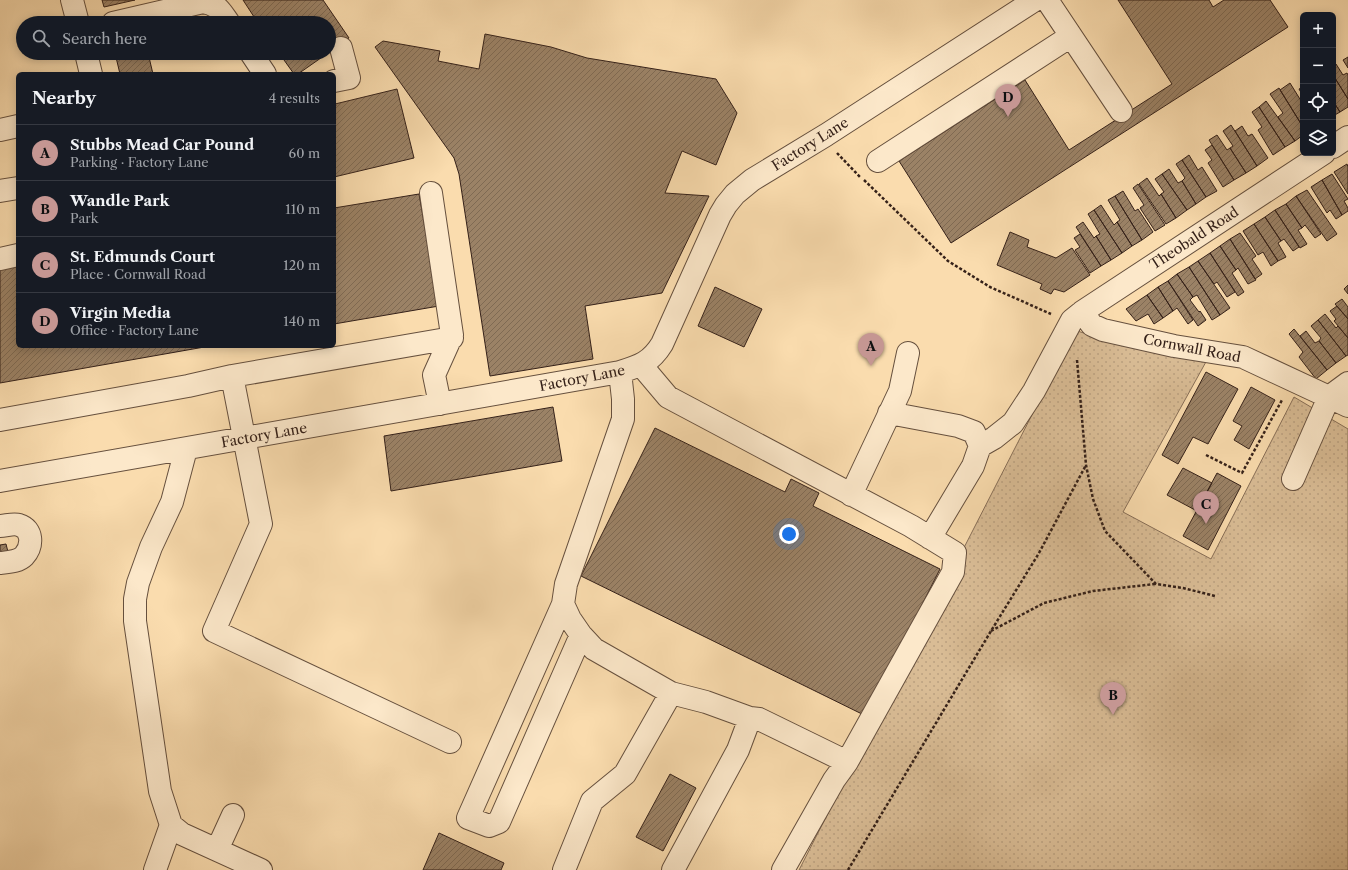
<!DOCTYPE html>
<meta charset="utf-8">
<style>
body{margin:0;font-family:"Libre Caslon Text",serif;background:#20242c;color:#f1f3f6}
.controls{position:absolute;right:12px;top:12px;display:grid;overflow:hidden;border-radius:6px;box-shadow:0 2px 10px #0003}
.controls button{width:36px;height:36px;display:grid;place-items:center;padding:0;border:0;border-bottom:1px solid #363941;background:#171b24;color:#f1f3f6;font:20px sans-serif}
.you{position:absolute;left:789px;top:534px;width:14px;height:14px;margin:-10px;border:3px solid #fff;border-radius:50%;background:#1a73e8;box-shadow:0 0 0 6px #1a73e833}
.badge{display:grid;place-items:center;width:26px;height:26px;border-radius:50%;background:#c59692;color:#111;font-size:13px;font-weight:700}
.pin{position:absolute;translate:-50% -33px;filter:drop-shadow(0 1px 2px #0008)}
.pin::after{content:'';position:absolute;top:21px;width:14px;height:12px;background:inherit;clip-path:polygon(0 0,100% 0,50% 100%)}
.list{margin:0;padding:0;list-style:none}
h2{display:flex;justify-content:space-between;align-items:center;height:52px;margin:0;padding:0 16px;font-size:17px}
h2 small{font-size:13px;font-weight:400;color:#9ea1a6}
.list li{display:grid;grid-template-columns:26px 1fr auto;gap:12px;align-items:center;box-sizing:border-box;height:56px;padding:0 16px;border-top:1px solid #363941}
.list b{display:block;font-size:15px;white-space:nowrap}
.list p{margin:0;font-size:13px;white-space:nowrap;color:#9ea1a6}
.list em{font-size:13px;font-style:normal;color:#9ea1a6}
.icon{flex:none;width:22px;height:22px;fill:none;stroke:currentColor;stroke-width:2;stroke-linecap:round;stroke-linejoin:round}
.map{position:relative;flex:none;width:1348px;height:870px;overflow:hidden}
.search{position:absolute;background:#171b24;box-shadow:0 2px 10px #0003;left:16px;top:16px;width:320px;height:44px;display:flex;align-items:center;gap:10px;box-sizing:border-box;padding:0 14px;border-radius:22px;color:#9ea1a6;font-size:15px}
.panel{position:absolute;background:#171b24;box-shadow:0 2px 10px #0003;left:16px;top:72px;width:320px;height:276px;border-radius:6px}
.map>svg:first-child{display:block}
.green{fill:url(#green-dots);stroke:#876e57}
.building{fill:url(#building-hatch);stroke:#352119}
.lines{fill:none;stroke-linecap:round;stroke-linejoin:round}
.minor-casing{stroke:#66503e;stroke-width:24}
.path{stroke:#352119;stroke-width:2.5;stroke-dasharray:3 2;stroke-linecap:butt}
.minor{stroke:#fce8ca;stroke-width:22}
.labels{text-anchor:middle;dominant-baseline:central;stroke-width:3;stroke-linejoin:round;paint-order:stroke}
.street-label{font-size:14px;fill:#352119;stroke:#fce8ca}
</style>
<div class="map">
<svg width="1348" height="870" viewBox="0 0 1348 870">
<defs>
<pattern id="green-dots" width="8" height="8" patternUnits="userSpaceOnUse"><rect width="8" height="8" fill="#d9bc95"/><path d="M2 2h.1M6 6h.1" fill="none" stroke="#bba180" stroke-width="1.8" stroke-linecap="round"/></pattern>
<pattern id="building-hatch" width="6" height="6" patternUnits="userSpaceOnUse"><rect width="6" height="6" fill="#9b8266"/><path d="M-1 1l2-2M0 6l6-6M5 7l2-2" fill="none" stroke="#7f6a53"/></pattern>
</defs>
<rect width="100%" height="100%" fill="#fadcae"/>
<filter id="stains"><feTurbulence type="fractalNoise" baseFrequency=".005" numOctaves="4"/><feColorMatrix values="0 0 0 0 .2 0 0 0 0 .09 0 0 0 0 .02 0 0 0 .5 -.17"/></filter>
<radialGradient id="worn" r=".72"><stop offset=".6" stop-color="#630" stop-opacity="0"/><stop offset="1" stop-color="#630" stop-opacity=".3"/></radialGradient>
<!-- green -->
<path class="green" d="M1074,330L1100,338L1207,360L1123,512L1211,559L1294,397L1348,429V870H799L1058,364Z"/>
<!-- building -->
<path class="building" d="M102,0H135L104,7Z
M243,0H323L349,38L329,52V23H258Z
M1118,0H1209L1213,7L1224,0H1270L1288,27L951,243L899,161L1025,80L1069,150L1172,84Z
M485,34L551,47L587,58L716,79L737,113L716,165L682,151L665,193L709,196L662,293L585,306L593,359L490,376L459,174L454,158L375,47L383,41L440,51L438,61L479,69Z
M115,53H148L153,74H120Z
M279,53H328L298,74H294Z
M1348,57V68L1343,60Z
M1336,64L1343,75L1347,73L1348,75V99L1333,75V67Z
M1333,75L1348,99V107L1340,112L1333,101Z
M1290,83L1303,104V127L1280,90Z
M1303,87V96L1299,89Z
M1279,88L1303,127V135L1295,141L1278,117L1283,113L1270,94Z
M397,89L414,158L334,177V107L336,106L335,104Z
M1266,101L1295,141L1285,147L1259,107Z
M1333,101L1340,112L1333,116Z
M1259,107L1285,147L1273,155L1258,130L1262,127L1252,112Z
M1231,125L1257,166L1246,173L1230,148L1233,146L1223,131Z
M1242,126L1248,136L1252,134L1268,158L1257,166L1235,131Z
M1217,135L1227,150L1230,148L1246,173L1234,180L1209,140Z
M1212,145L1234,180L1223,187L1208,163L1212,160L1205,150Z
M1189,155L1198,170L1202,167L1217,191L1206,197L1182,160Z
M1182,160L1206,197L1196,204L1182,181L1185,178L1176,164Z
M1347,164L1348,167V194L1334,172Z
M1169,169L1178,183L1182,181L1196,204L1187,210L1162,174Z
M1162,174L1187,210L1176,218L1161,194L1164,192L1155,179Z
M1332,174L1348,199L1344,201L1348,208V211L1342,215L1322,180Z
M1147,178L1159,196L1161,194L1176,218L1166,224L1139,184Z
M1322,180L1342,215L1336,219L1330,210L1327,213L1311,187Z
M1138,184L1165,225L1155,231L1140,208L1144,205L1133,188Z
M1307,190L1337,234L1327,241L1296,196Z
M1123,191L1135,211L1138,209L1153,232L1142,240L1115,196Z
M419,194L439,306L334,324V208Z
M1115,196L1142,240L1132,246L1117,222L1120,220L1108,200Z
M1296,196L1321,234L1315,238L1305,225L1302,228L1286,204Z
M1286,204L1302,228L1298,230L1307,244L1300,248L1275,210Z
M1101,205L1114,225L1117,222L1132,246L1122,253L1094,210Z
M1094,210L1122,253L1111,260L1096,236L1100,234L1088,214Z
M1275,210L1299,247L1293,251L1284,239L1281,241L1265,217Z
M1265,217L1281,241L1278,243L1286,257L1278,261L1254,224Z
M1083,222L1094,238L1096,236L1111,260L1101,266L1076,227Z
M1254,224L1278,261L1271,266L1263,252L1258,255L1243,231Z
M1010,232L1029,240L1027,247L1056,258L1072,248L1090,275L1064,292L1054,289L1051,294L1040,289L1042,284L997,265Z
M1240,233L1256,256L1252,259L1262,274L1255,279L1230,239Z
M1080,234L1101,266L1090,273L1075,250L1080,247L1074,238Z
M1230,239L1256,280L1248,284L1238,268L1236,270L1220,246Z
M1220,246L1236,270L1232,273L1244,292L1238,296L1210,253Z
M1210,253L1235,292L1227,297L1217,282L1214,284L1198,261Z
M1198,261L1230,308L1220,315L1189,267Z
M18,264V346H210L0,383V267Z
M1189,267L1220,315L1212,320L1197,295L1193,297L1177,274Z
M1177,274L1193,297L1190,300L1199,312L1200,311L1206,320L1198,326L1168,281Z
M1168,281L1193,320L1188,324L1177,308L1173,311L1158,287Z
M1348,285V294L1344,289Z
M715,287L762,309L744,347L698,326Z
M1158,287L1173,311L1163,318L1147,295Z
M1147,295L1163,318L1154,324L1148,314L1136,321L1126,309Z
M1342,299L1348,307V319L1335,304Z
M1337,306L1348,319V338L1334,321L1336,319L1330,311Z
M1325,314L1336,328L1338,326L1348,338V355L1346,356L1318,320Z
M1318,320L1346,356L1336,363L1319,341L1321,338L1311,326Z
M1294,329L1327,370L1316,379L1299,357L1303,352L1289,334Z
M1306,331L1315,343L1319,341L1336,363L1327,370L1300,336Z
M1206,372L1238,389L1208,444L1193,437L1178,464L1162,455Z
M1251,387L1275,400L1249,449L1234,440L1242,426L1233,421Z
M553,407L562,461L391,491L384,436Z
M655,428L785,492L791,479L819,493L813,506L940,569L866,716L581,576Z
M1183,468L1212,483L1197,511L1167,495Z
M1217,473L1241,486L1208,550L1183,536Z
M6,544L8,552L0,554V545Z
M670,774L696,788L663,851L636,837Z
M439,833L504,863L501,870H423Z"/>
<g class="lines">
<!-- minor casing -->
<g class="minor-casing">
<path id="minor" d="M72,0L78,23
M1047,0L1121,111
M113,23L203,2C218,4 221,12 229,23
M86,53L91,74
M251,53L265,74
M334,81L349,78L341,48
M0,130L18,126
M1333,147L1348,137
M878,161L1071,36
M0,191L18,188
M431,193L452,335L434,375L440,404
M0,259L18,255
M1082,312L1092,325L1103,330L1174,346L1243,357L1348,406
M620,372L623,399V419L566,584L563,604L570,619L581,635L594,649L671,693L706,702L750,718L759,719L847,762L953,572L955,553L911,526L668,397L641,365
M232,376L261,524L214,631L450,742
M889,413L958,426L974,432L980,446L973,466L930,538
M0,420L188,386L232,376L452,338
M980,446L994,438L1013,423L1034,391L1072,320L1082,312L1324,153
M186,449L172,502L151,547L138,583L135,599V621L160,791L171,825L182,834L261,870
M1293,479L1329,397L1348,383
M0,481L620,372C640,366 651,362 662,344L720,215L726,205L735,194L752,180L826,135L1035,0
M851,495L900,391L908,353
M0,526C6,526 13,523 19,525C33,529 33,546 24,556C18,562 8,562 0,563
M563,604L468,818L489,826L499,822L581,635
M217,850L233,815
M155,870L171,825
M564,870L592,801L625,774L671,693
M673,870L738,750L750,718
M783,870L834,780L847,762"/>
</g>
<!-- path -->
<path class="path" d="M837,153L860,177
M864,180L948,261L990,287L1051,314
M1077,360L1086,465L1093,499L1105,531L1156,584L1183,588L1215,596
M1206,455L1242,473L1282,400
M991,631L1044,603L1093,591L1155,584
M848,870L991,631L1039,553L1086,465"/>
<!-- minor -->
<use href="#minor" class="minor"/>
</g>
<g class="labels">
<!-- street labels -->
<g class="street-label">
<text transform="translate(810 144) rotate(-32)">Factory Lane</text>
<text transform="translate(1194 238) rotate(-33)">Theobald Road</text>
<text transform="translate(1192 348) rotate(11)">Cornwall Road</text>
<text transform="translate(582 378) rotate(-11)">Factory Lane</text>
<text transform="translate(264 435) rotate(-10)">Factory Lane</text>
</g>
</g>
<rect width="100%" height="100%" filter="url(#stains)"/>
<rect width="100%" height="100%" fill="url(#worn)"/>
</svg>
<div class="controls">
<button>+</button>
<button>−</button>
<button><svg class="icon" aria-label="locate" viewBox="0 0 24 24"><circle cx="12" cy="12" r="6"/><path d="M12 2v4M12 18v4M2 12h4M18 12h4"/></svg></button>
<button><svg class="icon" aria-label="layers" viewBox="0 0 24 24"><path d="M12 4l9 5-9 5-9-5zM3 14l9 5 9-5"/></svg></button>
</div>
<div class="you"></div>
<div class="pin badge" style="left:871px;top:366px">A</div>
<div class="pin badge" style="left:1113px;top:715px">B</div>
<div class="pin badge" style="left:1206px;top:524px">C</div>
<div class="pin badge" style="left:1008px;top:117px">D</div>
<div class="search"><svg class="icon" aria-label="search" viewBox="0 0 24 24"><circle cx="10" cy="10" r="6"/><path d="M15 15l6 6"/></svg>Search here</div>
<section class="panel">
<h2>Nearby<small>4 results</small></h2>
<ul class="list">
<li><span class="badge">A</span><div><b>Stubbs Mead Car Pound</b><p>Parking · Factory Lane</p></div><em>60 m</em></li>
<li><span class="badge">B</span><div><b>Wandle Park</b><p>Park</p></div><em>110 m</em></li>
<li><span class="badge">C</span><div><b>St. Edmunds Court</b><p>Place · Cornwall Road</p></div><em>120 m</em></li>
<li><span class="badge">D</span><div><b>Virgin Media</b><p>Office · Factory Lane</p></div><em>140 m</em></li>
</ul>
</section>
</div>
